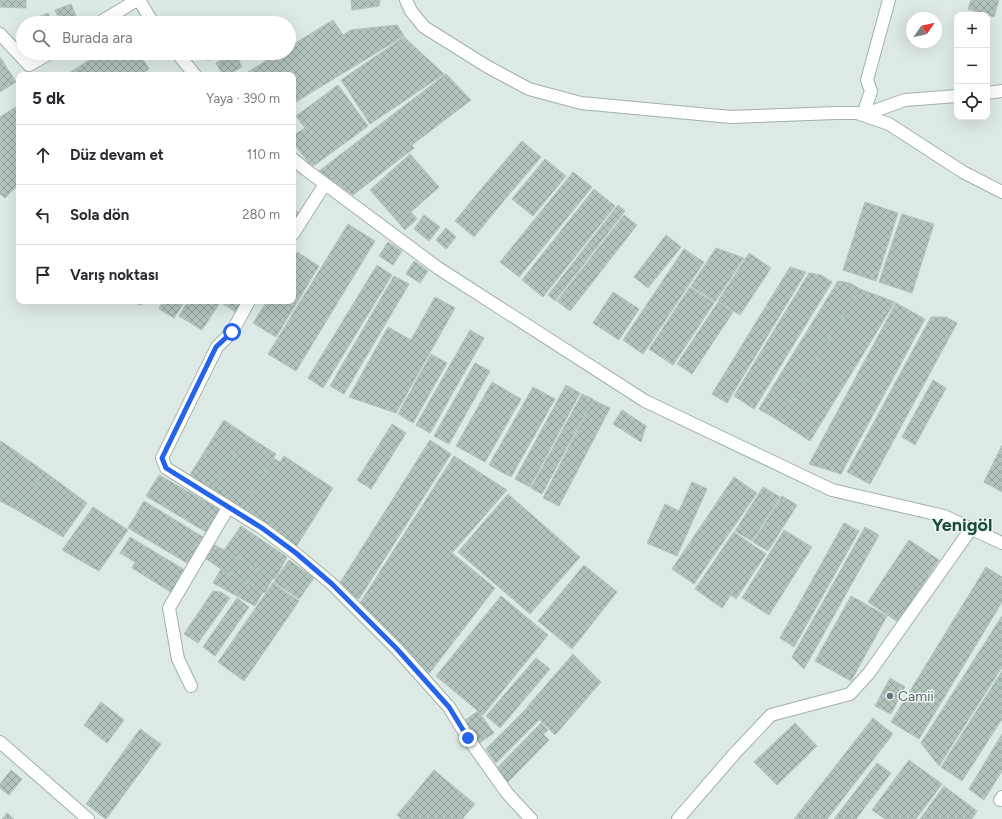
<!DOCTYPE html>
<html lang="tr">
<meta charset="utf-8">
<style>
body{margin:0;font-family:Figtree,sans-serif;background:#f7f7f7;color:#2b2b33}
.controls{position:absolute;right:12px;top:12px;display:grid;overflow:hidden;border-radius:8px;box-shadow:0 4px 16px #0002}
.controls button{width:36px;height:36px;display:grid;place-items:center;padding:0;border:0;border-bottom:1px solid #e1e1e2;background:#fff;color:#2b2b33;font:20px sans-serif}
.compass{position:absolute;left:906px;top:12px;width:36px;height:36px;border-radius:50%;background:#fff;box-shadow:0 4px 16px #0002;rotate:56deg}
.stop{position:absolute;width:12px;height:12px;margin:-9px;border:3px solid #2563eb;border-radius:50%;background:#fff}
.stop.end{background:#2563eb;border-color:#fff;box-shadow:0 1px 4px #0008}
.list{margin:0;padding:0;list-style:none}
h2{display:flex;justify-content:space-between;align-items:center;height:52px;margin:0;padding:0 16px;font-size:17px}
h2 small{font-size:13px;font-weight:400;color:#7c7c81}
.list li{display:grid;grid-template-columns:26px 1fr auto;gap:12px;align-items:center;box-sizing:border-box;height:60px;padding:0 16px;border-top:1px solid #e1e1e2}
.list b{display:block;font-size:15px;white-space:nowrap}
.list em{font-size:13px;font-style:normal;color:#7c7c81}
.icon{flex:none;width:22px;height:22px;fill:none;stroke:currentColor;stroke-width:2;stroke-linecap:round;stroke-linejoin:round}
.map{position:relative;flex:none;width:1002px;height:819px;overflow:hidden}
.search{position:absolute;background:#fff;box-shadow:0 4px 16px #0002;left:16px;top:16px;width:280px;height:44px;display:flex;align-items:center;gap:10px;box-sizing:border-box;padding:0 14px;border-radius:22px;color:#7c7c81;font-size:15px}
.panel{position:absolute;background:#fff;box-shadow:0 4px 16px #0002;left:16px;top:72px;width:280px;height:232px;border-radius:8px}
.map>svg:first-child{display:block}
.building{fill:url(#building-cross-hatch);stroke:#b0c3bb}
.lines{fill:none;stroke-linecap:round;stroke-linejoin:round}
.minor-casing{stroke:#a0b0ab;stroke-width:14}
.minor{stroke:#fff;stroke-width:12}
.route{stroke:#2563eb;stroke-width:5}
.worship-dot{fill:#6b7280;stroke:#edf6f2;stroke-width:1.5}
.labels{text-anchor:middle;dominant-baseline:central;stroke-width:3;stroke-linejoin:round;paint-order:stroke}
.worship-label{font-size:14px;fill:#5b616d;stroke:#edf6f2;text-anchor:start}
.district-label{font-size:18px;font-weight:bold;fill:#1c4a3f;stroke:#edf6f2}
</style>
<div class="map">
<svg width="1002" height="819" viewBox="0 0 1002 819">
<defs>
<pattern id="building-cross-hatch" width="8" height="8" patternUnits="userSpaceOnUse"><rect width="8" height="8" fill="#b3c4bd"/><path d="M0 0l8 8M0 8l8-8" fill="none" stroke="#91a09a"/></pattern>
</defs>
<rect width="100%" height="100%" fill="#dde9e4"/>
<!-- building -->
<path class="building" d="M0,0H26V8L0,7Z
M351,0H380L379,6L352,10Z
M971,0H999L994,17L968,9Z
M71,4L76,16L61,23L55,10Z
M48,13L52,23H24Z
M333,20L343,35L351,30L397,25L404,36L294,103L293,102V75H250L248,72L279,53H289V47Z
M404,37L444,74L370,124L341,80Z
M100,53H139L149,69L140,75H66Z
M201,53H219L208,61Z
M235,53L242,67L227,75H223L216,63Z
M0,57L16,82L0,92Z
M446,74L471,100L412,145L414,148L353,195L319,171Z
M338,85L368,126L312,167L293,142V136L305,128L296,116Z
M19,105V184L5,198L0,194V117Z
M522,141L541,157L506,198L487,182Z
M410,154L439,187L411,212L417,219L405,230L370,190Z
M545,159L566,176L533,216L512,199Z
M573,172L592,187L519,277L500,262Z
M487,182L506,198L474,237L455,221Z
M594,189L615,206L543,297L522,280Z
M865,202L898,213L876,281L843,270Z
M618,205L625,211L555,301L548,295Z
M293,209L303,215L293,231Z
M902,214L934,224L912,293L879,282Z
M424,215L440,227L429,241L414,229Z
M624,215L637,225L570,311L557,301Z
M348,224L375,241L296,371L268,354Z
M446,228L456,237L446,249L436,240Z
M666,235L681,247L648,288L634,277Z
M388,242L402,251L393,265L379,256Z
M716,248L744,258L715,302L691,286Z
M684,249L704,262L643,354L623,340Z
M297,252L319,266L276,337L253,323L267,301H293V258Z
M749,253L771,268L740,315L718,301Z
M414,261L428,271L420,283L406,274Z
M377,265L392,275L323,388L308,378Z
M790,267L806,272L727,403L712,394Z
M809,273L821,275L832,282L754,409L734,396Z
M394,276L409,284L344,394L330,386Z
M838,281L850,283L860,289L779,421L759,409Z
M690,287L714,303L673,365L649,349Z
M860,289L895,302L810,441L779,421Z
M613,292L639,309L619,340L593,323Z
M435,297L455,308L396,413L349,397L388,327L411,340Z
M127,301H145L141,305Z
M163,301H185L174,318L159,309Z
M188,301H221L202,330L179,316Z
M221,301H249L240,315L220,302Z
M718,302L733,312L692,374L677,364Z
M896,303L925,319L841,474L809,464Z
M931,317H946L957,323L870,484L847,472Z
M470,330L484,338L430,433L416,425Z
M431,354L447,363L413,423L398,414Z
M475,363L490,371L449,444L434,436Z
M933,380L946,388L915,445L902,437Z
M492,382L521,399L485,462L456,446Z
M566,385L580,393L530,487L515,479Z
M533,387L555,399L511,477L489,465Z
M582,394L593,399L542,494L531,488Z
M593,400L610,408L559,506L543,498Z
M622,410L646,426L641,442L613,424Z
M224,420L246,435L210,492L188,478Z
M392,424L406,433L371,489L357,480Z
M246,435L276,454L240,511L210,492Z
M430,440L451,454L359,599L338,586Z
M1,441L45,472L17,510L0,501V443Z
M1002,445V492L984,482Z
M284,456L333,488L296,547L240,511L273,458L280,462Z
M454,456L507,490L452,553L495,588L428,675L360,603Z
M45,472L87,503L63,537L17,510Z
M159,475L219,509L206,532L146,496Z
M734,477L757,493L694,584L672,569Z
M692,482L707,489L677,556L647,543L665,504L679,511Z
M763,487L780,497L752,541L735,531Z
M508,494L580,557L530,614L458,552Z
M782,496L797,505L768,551L753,542Z
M144,501L203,537L187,563L128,528Z
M93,507L128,530L99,571L62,550Z
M844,523L859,531L794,647L780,638Z
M241,526L287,557L275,579L224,550Z
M865,527L879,535L804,669L792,657Z
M784,530L812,547L769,615L742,598Z
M734,532L766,554L736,599L731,595L722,608L695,589Z
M130,537L188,572L174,594L132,568L135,562L120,553Z
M909,540L939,560L898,622L868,602Z
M213,544L273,578L265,593L221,569L205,558Z
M289,560L314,578L299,599L274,582Z
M584,565L617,592L572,649L538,621Z
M986,567L1002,577V602L919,739L891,722Z
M221,569L263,592L255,606L213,583Z
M273,583L299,601L244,681L218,662Z
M213,591L221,592L230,598L198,643L184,634Z
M501,596L548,635L483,715L436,676Z
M851,596L887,616L851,681L815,661Z
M237,598L249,607L215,656L203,647Z
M1002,616V667L939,766L921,743Z
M573,654L601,682L555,735L527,707Z
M536,658L550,669L500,728L486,716Z
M1002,671V686L995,682Z
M890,678L905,687L891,714L875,706Z
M995,682L1002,686V719L962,781L941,767Z
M101,702L124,720L107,743L84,725Z
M527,708L539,720L496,763L486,749Z
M478,711L494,733L479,743L464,721Z
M873,718L893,734L827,819H794Z
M541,723L548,730L502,776L497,768Z
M795,723L817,746L777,785L754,762Z
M140,729L161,744L106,819L86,804Z
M543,734L549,740L508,782L502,776Z
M1002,734V771L984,800L969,789Z
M909,760L942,784L916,819H885L872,810Z
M877,763L891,773L856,819H834Z
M11,770L22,779L9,795L0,788V784Z
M434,770L459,791L435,819H402L397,815Z
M944,786L977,811L972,819H920Z
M459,791L475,804L462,819H435Z
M7,813L14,819H2Z"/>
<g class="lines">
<!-- minor casing -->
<g class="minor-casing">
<path id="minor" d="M139,0L153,23
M406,0L411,11L424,27L488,67L529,89L581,103L731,117L836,113H857L889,124L963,172L1002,192
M99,23L137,0
M0,34L29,65L50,53
M177,53L195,75
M987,93L1002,91
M863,115L871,91L867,80L889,0
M863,115L905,100L957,96
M293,159L305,169L438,268L645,401L832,490L944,516L1002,543
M293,234L325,184
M249,301L232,332L217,347L162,458L166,468L262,528L295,553L332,584L397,649L449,707L468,738L507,793L531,819
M191,686L178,659L169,608L228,508
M0,742L88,819
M1000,800L1002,797
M678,819L736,752L771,715L850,694L869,673L971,529"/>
</g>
<!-- minor -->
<use href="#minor" class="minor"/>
</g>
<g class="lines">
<!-- route -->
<path class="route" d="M232,332L216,347L162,458L166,468L262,528L296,553L332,584L397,649L449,707L468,738"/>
</g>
<!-- markers -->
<circle class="worship-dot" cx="890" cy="696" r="4"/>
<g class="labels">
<!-- worship labels -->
<g class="worship-label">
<text x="898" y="696">Camii</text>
</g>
<!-- district labels -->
<g class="district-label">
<text x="962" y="525">Yenigöl</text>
</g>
</g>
</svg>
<div class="controls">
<button>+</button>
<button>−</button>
<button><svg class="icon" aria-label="locate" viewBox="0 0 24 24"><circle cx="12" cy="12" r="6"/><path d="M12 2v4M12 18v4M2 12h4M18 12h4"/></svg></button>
</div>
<svg class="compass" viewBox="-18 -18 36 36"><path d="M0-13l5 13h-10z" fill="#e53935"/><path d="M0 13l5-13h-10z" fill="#7c7c81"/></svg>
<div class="stop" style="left:232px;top:332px"></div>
<div class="stop end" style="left:468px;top:738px"></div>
<div class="search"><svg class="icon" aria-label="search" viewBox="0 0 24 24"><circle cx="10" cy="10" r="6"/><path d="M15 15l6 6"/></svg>Burada ara</div>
<section class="panel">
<h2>5 dk<small>Yaya · 390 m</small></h2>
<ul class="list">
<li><svg class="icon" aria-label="ahead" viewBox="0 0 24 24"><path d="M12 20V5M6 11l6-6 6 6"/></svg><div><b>Düz devam et</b></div><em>110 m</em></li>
<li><svg class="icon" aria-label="left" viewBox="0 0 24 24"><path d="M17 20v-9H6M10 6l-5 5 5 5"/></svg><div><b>Sola dön</b></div><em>280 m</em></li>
<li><svg class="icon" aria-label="arrive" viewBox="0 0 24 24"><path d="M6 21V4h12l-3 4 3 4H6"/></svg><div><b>Varış noktası</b></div></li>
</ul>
</section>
</div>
